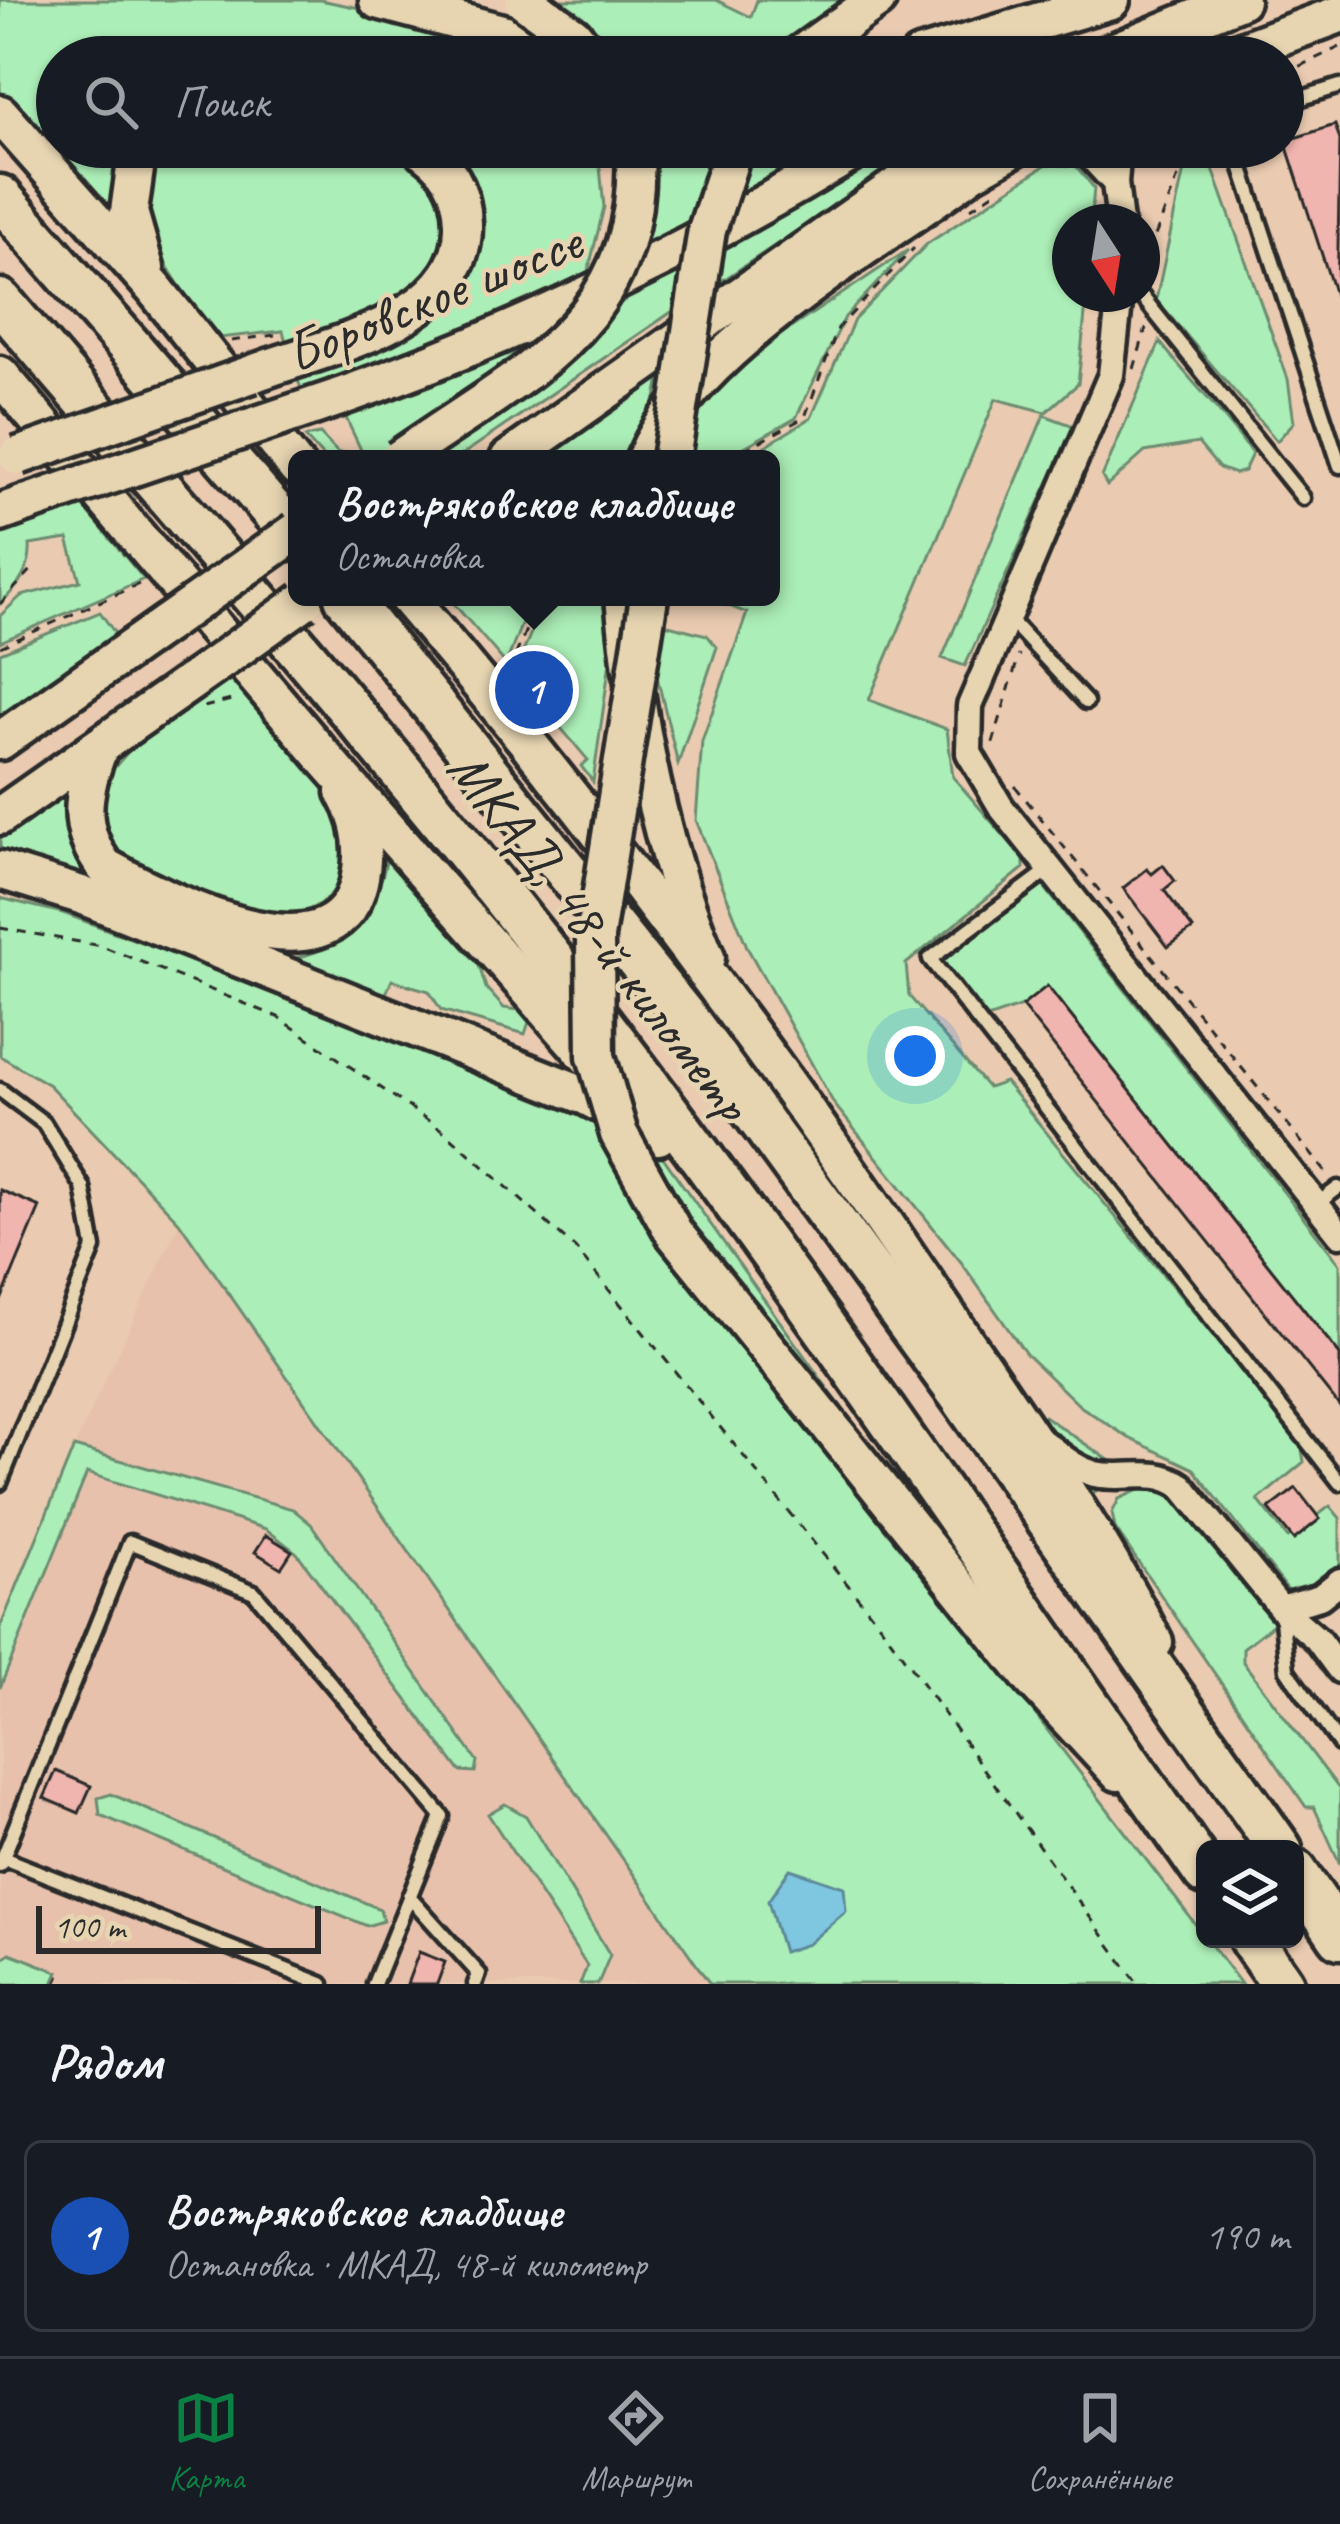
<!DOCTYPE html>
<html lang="ru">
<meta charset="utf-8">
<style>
body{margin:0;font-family:Caveat,sans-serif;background:#20242c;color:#f1f3f6}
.controls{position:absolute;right:36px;bottom:36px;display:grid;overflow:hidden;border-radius:18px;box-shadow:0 3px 9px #0004}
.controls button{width:108px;height:108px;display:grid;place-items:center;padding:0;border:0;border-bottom:3px solid #363941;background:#171b24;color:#f1f3f6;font:60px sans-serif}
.compass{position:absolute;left:1052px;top:204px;width:108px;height:108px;border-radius:50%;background:#171b24;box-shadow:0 3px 9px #0004;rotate:168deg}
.scale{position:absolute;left:36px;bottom:30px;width:285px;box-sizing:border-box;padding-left:12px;border:6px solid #2b2b2b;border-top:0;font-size:33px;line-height:42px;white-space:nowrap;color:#2b2b2b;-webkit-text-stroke:9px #e7d5b2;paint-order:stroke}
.you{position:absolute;left:915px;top:1056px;width:42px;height:42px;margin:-30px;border:9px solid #fff;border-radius:50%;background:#1a73e8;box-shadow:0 0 0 18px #1a73e833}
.badge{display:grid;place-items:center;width:78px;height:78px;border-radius:50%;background:#0b8043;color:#fff;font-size:39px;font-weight:700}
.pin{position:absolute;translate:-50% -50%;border:6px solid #fff;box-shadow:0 3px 12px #0006}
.popup{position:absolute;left:288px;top:450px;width:492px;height:156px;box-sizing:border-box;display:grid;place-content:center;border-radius:18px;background:#171b24;filter:drop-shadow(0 3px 9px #0005);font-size:39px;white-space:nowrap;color:#9ea1a6}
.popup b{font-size:45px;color:#f1f3f6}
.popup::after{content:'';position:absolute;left:50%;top:100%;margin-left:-24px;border:24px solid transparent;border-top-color:#171b24}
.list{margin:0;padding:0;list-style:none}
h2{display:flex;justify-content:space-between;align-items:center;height:156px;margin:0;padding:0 48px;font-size:51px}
h2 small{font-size:39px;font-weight:400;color:#9ea1a6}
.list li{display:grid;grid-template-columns:78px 1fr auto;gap:36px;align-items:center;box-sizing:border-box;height:192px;margin:0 24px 24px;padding:0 24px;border:3px solid #363941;border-radius:18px}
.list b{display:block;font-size:45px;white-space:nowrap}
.list p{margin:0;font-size:39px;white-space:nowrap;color:#9ea1a6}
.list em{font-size:39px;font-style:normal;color:#9ea1a6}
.icon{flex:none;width:66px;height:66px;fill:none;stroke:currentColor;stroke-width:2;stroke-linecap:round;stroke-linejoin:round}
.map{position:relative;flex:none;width:1340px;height:1984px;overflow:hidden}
.search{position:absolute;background:#171b24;box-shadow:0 3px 9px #0004;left:36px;right:36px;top:36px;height:132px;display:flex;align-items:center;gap:30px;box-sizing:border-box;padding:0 42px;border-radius:66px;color:#9ea1a6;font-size:45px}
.sheet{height:372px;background:#171b24}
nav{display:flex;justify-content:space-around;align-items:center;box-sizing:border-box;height:168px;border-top:3px solid #363941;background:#171b24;font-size:33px;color:#9ea1a6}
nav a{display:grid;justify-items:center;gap:6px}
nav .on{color:#0b8043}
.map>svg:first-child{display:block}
.built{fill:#e8c1ad}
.green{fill:#aceeb7;stroke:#6c8c71;stroke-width:3}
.water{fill:#7fc7e0;stroke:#5d8998;stroke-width:3}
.building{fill:#f0b5ae;stroke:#2b2b2b;stroke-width:3}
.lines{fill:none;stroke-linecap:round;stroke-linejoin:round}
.lane-casing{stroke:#2b2b2b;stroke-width:21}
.street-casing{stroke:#2b2b2b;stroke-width:33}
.primary-casing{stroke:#2b2b2b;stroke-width:45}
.highway-casing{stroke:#2b2b2b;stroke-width:51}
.path{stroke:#2b2b2b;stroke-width:3;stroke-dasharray:9 9;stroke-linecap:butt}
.lane{stroke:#e7d5b2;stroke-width:12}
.street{stroke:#e7d5b2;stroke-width:24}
.primary{stroke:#e7d5b2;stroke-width:36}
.highway{stroke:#e7d5b2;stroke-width:42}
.primary-bridge-casing{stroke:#2b2b2b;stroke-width:45;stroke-linecap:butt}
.primary-bridge{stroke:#e7d5b2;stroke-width:36}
.labels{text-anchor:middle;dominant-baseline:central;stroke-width:9;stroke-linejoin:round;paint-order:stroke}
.street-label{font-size:57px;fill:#2b2b2b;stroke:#e7d5b2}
</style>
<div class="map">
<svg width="1340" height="1984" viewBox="0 0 1340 1984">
<rect width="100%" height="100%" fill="#eacbb1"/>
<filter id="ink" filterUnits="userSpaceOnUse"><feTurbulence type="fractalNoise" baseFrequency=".00833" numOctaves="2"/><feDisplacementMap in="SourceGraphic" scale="24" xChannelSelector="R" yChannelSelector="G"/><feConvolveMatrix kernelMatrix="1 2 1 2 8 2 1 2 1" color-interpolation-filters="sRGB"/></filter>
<g filter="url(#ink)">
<!-- built -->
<path class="built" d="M179,1222L710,1984H0V1628L74,1447Z"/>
<!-- green -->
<path class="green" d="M0,0H320L424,21L520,57H57V147H123L113,181V221L0,99Z
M540,0H716L751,17L757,0H844L773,57H663L582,39Z
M161,147H289L300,158C408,114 507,222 408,299C381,319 321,335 288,349L283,331L219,338C180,286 114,215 161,147Z
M445,147H598L604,207L586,280L465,333L302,391L296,375C362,354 486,325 479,233C478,206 455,172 445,147Z
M635,147H720L692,224L629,258Z
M752,147H822L730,202Z
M897,147H921L710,289L718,250Z
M1189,147H1205L1288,379L1294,422L1277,441L1156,300Z
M1047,164L1076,166L1094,188L1091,222H1070V294H1087L1078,384L1046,412L996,399L869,700L947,729L953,777L1024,859V868L906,964L909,996L988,1088L1005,1082L1301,1443L1304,1462L1258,1500L1288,1538L1330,1506L1340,1518V1569L1298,1603L1194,1469L1129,1438L1080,1406L1026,1354L961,1262L834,1104L748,949L696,820L702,741L747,613L709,598L771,597V459H744L811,418L854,320L927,244Z
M908,250L845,317L796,418L723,459H680L688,410L771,341Z
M680,269L673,311L456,459H436L546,380L608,307Z
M1160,342C1190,381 1224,413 1252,454L1244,471L1235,474L1219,468L1198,443L1145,452L1107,486L1102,477Z
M530,346L373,459H325L305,437L320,434L338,453L362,452L345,416Z
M660,377L653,415L633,459H539Z
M1044,415L1074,426L965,666L942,658Z
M82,505L144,579L0,642V616L21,596L80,581L68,539L30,545C32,569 17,588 0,604V534Z
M448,597H532L506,664Z
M545,597H619L593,782L581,766L588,760L534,696L540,691L533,682L527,687L515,673Z
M100,612L116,635L0,719V653Z
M653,621L707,635L717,647L678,764L649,643Z
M238,671C276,720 388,828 332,893C316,911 289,920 265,917C229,913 155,874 118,860L103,843L99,785L134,745Z
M65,792L74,858L92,884L0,866V825Z
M388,853L477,959L486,988L504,1008L519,1010L529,1022L525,1034L441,1010L429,991L392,980L384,998L292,969L295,958C354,945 377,909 388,853Z
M1038,879L1340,1264V1355L1048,987L1022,1006L979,1021L930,959Z
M0,898L63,913L629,1124L662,1156L900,1490L878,1508L1241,1984H710L179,1222L49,1085L0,1056Z
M1044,1416L1122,1469L1089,1497L1038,1417Z
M74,1447L293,1509L311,1524L477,1761L475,1772L460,1771L297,1553L266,1529L87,1473L0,1688V1628Z
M1148,1486L1167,1488L1181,1502L1276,1622L1243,1648V1662L1340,1790V1864L1314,1807H1306L1115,1528L1112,1513L1119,1499Z
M111,1794L380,1909L383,1921L367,1926L100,1815L98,1798Z
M505,1804L526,1816L610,1955L598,1984H580L587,1966L488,1814Z
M10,1953L58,1972L53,1984H0V1962Z"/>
<!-- water -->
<path class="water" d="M790,1869L844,1887L846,1911L808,1944L783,1952L768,1901Z"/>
<!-- building -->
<path class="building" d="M1335,125L1340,140L1337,301L1285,141Z
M1163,865L1175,881L1164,890L1193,929L1168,947L1123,888L1147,869L1152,874Z
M1047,986L1340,1355V1407L1022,1006Z
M0,1190L40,1207L0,1303Z
M1296,1488L1320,1519L1294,1540L1269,1509Z
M266,1535L292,1551L281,1568L255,1552Z
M56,1771L91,1786L79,1813L44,1798Z
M419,1952L445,1962L437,1984H407Z"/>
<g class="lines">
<!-- lane casing -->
<g class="lane-casing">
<path id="lane" d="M1283,104L1340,86
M1235,147L1340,466
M1140,294L1303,498
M1009,619L1086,702
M1050,869L930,959L1340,1483
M0,1090L44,1123L83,1187L94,1248L0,1483
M1317,1204L1338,1188
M1281,1610L1287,1670L1340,1745
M3,1858L322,1984
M0,1865L130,1542L254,1592L442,1816L374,1984
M409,1896L479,1974L475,1984"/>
</g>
<!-- street casing -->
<g class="street-casing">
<path id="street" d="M1082,147L1115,183L1120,222
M1115,183L1118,147
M1120,294L1111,375L970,706L969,753L1001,807L1340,1234
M1044,1443C1060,1455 1075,1469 1095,1474C1128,1481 1153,1466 1182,1486L1281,1608L1317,1639L1340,1670
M1281,1608L1320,1597L1340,1581"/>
</g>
<!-- primary casing -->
<g class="primary-casing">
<path id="primary" d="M378,0L592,57
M797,57L877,0
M919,57L1111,0
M1101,57L1240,0
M1225,57L1340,14
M0,114L154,288L297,468
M138,147L129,212L145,268
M952,183L1015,147
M252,374C325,346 466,322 463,223C462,189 448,165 419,147
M0,375L328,762L658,1136
M337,398C520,334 695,248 861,147
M509,459L952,147
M645,459C692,348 874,245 970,173
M0,513L28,503
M407,597C598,821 775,1059 939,1303C1014,1413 1093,1524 1154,1642
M624,597C635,719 658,844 706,957
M0,741L167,623
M99,748C82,792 75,828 105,867C159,897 334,990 359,882C366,850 361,819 345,792
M0,816L212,667
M0,870L81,895L586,1096L632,1120
M825,1420L1032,1679L1118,1772"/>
</g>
<!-- highway casing -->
<g class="highway-casing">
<path id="highway" d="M0,197L297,539
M0,301C179,510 362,717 532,934C770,1237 985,1558 1205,1873
M346,597L693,1028L962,1397L1280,1849
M1295,1871L1340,1937
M1251,1939L1282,1984"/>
</g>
<!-- path -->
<path class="path" d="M1283,74L1340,47
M1201,147L1209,157
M1041,162L1060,158
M971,208L998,190
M1142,269L1190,147
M231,341L275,335
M1134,369L1146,328
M728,459L805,417L838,328L914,248
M0,604L34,567
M0,647L139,584
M509,672L539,597
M204,707L235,699
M993,743L1019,655
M1015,786L1328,1175
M0,928L102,946L278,1017L445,1132L575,1248L882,1627L1138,1984
M56,1984L62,1971"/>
<!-- lane -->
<use href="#lane" class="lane"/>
<!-- street -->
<use href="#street" class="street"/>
<!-- primary -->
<use href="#primary" class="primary"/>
<!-- highway -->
<use href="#highway" class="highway"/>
<!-- primary-bridge casing -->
<g class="primary-bridge-casing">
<path id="primary-bridge" d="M524,0L573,35L591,57
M18,456L252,374
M399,459C526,369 644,325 635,147
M671,459L707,230L734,147
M28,503L337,398
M649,597L595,937L596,1056L619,1134L674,1233L825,1420
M167,623L297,531
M212,667L304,601"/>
</g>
<!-- primary-bridge -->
<use href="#primary-bridge" class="primary-bridge"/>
</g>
</g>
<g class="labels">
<!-- street labels -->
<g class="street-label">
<text transform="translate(433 297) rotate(-22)">Боровское шоссе</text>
<text transform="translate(600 935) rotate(52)">МКАД, 48-й километр</text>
</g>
</g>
</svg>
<div class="controls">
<button><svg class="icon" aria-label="layers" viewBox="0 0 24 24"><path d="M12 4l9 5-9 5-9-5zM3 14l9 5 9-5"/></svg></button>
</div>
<svg class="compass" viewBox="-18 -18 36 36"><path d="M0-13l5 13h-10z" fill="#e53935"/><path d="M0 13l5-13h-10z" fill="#9ea1a6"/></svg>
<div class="scale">100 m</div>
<div class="you"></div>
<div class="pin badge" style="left:534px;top:690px;background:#1a4fb4">1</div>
<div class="popup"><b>Востряковское кладбище</b>Остановка</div>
<div class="search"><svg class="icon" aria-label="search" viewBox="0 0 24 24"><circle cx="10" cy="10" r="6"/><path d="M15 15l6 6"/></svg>Поиск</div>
</div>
<section class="sheet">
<h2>Рядом<small></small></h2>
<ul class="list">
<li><span class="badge" style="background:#1a4fb4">1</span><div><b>Востряковское кладбище</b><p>Остановка · МКАД, 48-й километр</p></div><em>190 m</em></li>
</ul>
</section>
<nav>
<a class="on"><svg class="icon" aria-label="map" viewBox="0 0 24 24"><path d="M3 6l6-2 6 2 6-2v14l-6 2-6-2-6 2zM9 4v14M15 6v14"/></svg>Карта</a>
<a><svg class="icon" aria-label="directions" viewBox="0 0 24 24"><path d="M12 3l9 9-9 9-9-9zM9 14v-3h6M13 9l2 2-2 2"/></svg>Маршрут</a>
<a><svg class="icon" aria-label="saved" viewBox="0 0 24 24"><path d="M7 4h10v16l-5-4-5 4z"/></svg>Сохранённые</a>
</nav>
